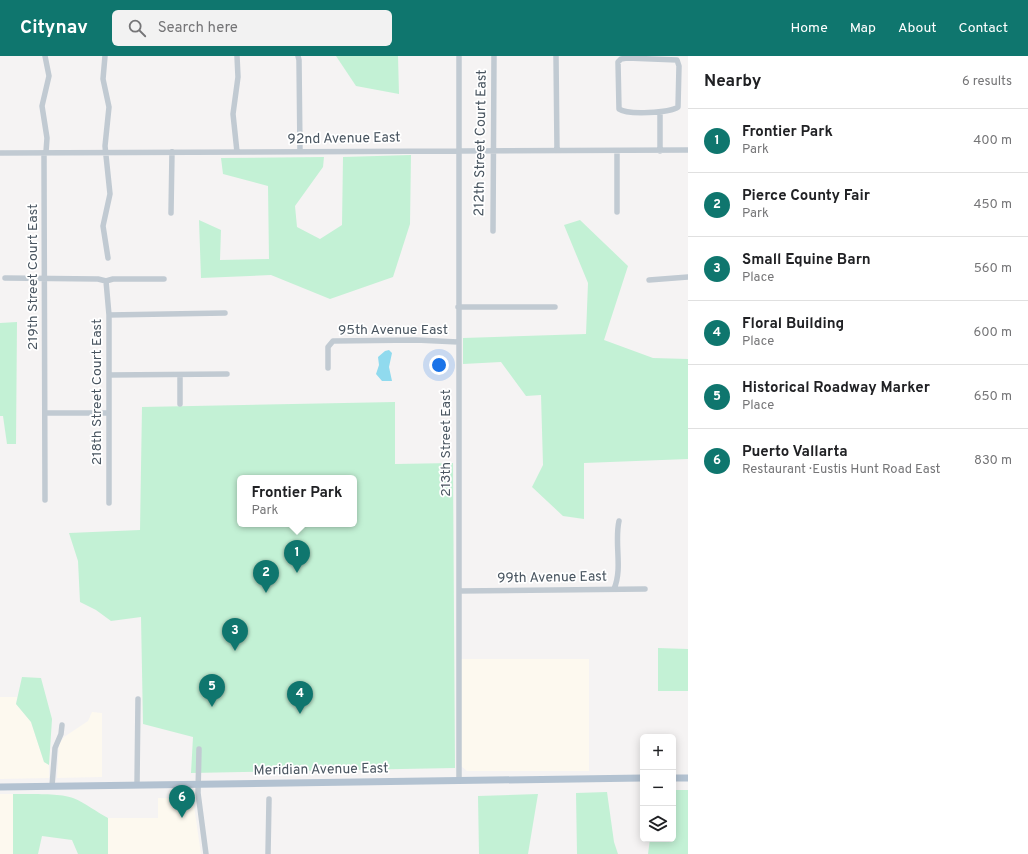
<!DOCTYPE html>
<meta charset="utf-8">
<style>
body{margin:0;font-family:Overpass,sans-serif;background:#f2f2f2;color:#202124}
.controls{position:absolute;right:12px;bottom:12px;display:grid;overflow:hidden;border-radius:6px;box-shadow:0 2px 10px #0003}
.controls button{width:36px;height:36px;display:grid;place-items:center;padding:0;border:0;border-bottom:1px solid #e0e0e0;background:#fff;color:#202124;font:20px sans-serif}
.you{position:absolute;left:439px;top:309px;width:14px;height:14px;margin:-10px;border:3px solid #fff;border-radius:50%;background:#1a73e8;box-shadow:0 0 0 6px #1a73e833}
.badge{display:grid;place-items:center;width:26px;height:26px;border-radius:50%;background:#0f766e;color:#fff;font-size:13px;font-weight:700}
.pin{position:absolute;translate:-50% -33px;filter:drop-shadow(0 1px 2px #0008)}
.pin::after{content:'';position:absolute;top:21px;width:14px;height:12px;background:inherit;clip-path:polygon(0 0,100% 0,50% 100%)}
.popup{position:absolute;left:237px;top:419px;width:120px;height:52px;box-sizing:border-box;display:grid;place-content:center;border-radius:6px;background:#fff;filter:drop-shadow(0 1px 3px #0005);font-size:13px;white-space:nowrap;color:#757577}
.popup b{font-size:15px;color:#202124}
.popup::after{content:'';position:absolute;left:50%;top:100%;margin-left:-8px;border:8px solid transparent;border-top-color:#fff}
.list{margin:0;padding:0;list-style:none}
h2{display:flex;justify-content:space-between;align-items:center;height:52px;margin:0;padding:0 16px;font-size:17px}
h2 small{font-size:13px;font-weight:400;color:#757577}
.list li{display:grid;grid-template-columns:26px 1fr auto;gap:12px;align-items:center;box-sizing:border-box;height:64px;padding:0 16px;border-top:1px solid #e0e0e0}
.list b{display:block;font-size:15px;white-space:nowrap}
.list p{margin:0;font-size:13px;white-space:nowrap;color:#757577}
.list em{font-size:13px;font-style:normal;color:#757577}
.icon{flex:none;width:22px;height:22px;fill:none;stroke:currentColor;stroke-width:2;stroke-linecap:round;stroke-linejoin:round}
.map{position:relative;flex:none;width:688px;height:798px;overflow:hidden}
header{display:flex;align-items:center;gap:24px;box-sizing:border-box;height:56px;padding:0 20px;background:#0f766e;color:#fff}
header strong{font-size:19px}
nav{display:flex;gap:22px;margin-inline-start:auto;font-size:14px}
.search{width:280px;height:36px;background:#f2f2f2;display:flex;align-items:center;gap:10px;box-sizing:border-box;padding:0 14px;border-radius:6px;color:#757577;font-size:15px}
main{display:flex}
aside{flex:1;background:#fff}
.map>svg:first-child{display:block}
.commercial{fill:#fdf9ef}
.green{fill:#c3f1d5;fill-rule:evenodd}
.water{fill:#90daee}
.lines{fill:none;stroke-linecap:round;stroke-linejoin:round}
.minor{stroke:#c1cad2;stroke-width:5.5}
.major{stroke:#b3c2d1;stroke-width:7}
.labels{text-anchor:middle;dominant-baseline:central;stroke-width:3.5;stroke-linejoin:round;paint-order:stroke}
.street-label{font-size:14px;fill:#4a5661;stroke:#fff}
</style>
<header>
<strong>Citynav</strong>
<div class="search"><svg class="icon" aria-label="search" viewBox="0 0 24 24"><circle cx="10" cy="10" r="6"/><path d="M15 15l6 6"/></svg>Search here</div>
<nav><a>Home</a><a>Map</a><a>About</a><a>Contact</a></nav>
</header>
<main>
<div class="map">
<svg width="688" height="798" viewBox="0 0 688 798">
<rect width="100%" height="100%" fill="#f5f3f3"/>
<!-- commercial -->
<path class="commercial" d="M461,603H589V715H467L461,710Z
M0,641H17L16,648L31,666L44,706L49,709V722L0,723Z
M92,656L102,657V721L57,722L59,688L64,681L88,665Z
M0,738H13V798H0Z
M158,742L193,743L201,798H108V762H158Z"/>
<!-- green -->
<path class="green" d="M336,0H398L399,38L356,30Z
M411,99L410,168L393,221L330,243L271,219L201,222L199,164L221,174L220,204L269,203L268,130L223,118L221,102L324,101L323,111L295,150L297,171L320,183L342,169L343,101Z
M580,164L628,210L604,284L653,302L688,303V403L584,407V463L563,460L532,431L543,409L541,339L526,340L501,306L463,308V282L586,278L588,227L564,169Z
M17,266L16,388H7L3,360H0V267Z
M395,346V408L453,407L455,712L191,717L193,681L143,668L141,561L111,565L96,554L80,546L78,505L69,477L140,474L142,351ZM240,422H354V468H240Z
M658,592L688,593V635H658Z
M22,621L41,622L52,663L49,709L44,706L31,666L16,648Z
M673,734H688V798H648L650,783H673Z
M607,736L614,786L618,798H577L576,737Z
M13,738C27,738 62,737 73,742C86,747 96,756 108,762V798H78L72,784L42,780L38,798H13Z
M538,738L528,798H479L478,740Z"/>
<!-- water -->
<path class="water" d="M385,295L389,294L392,297L389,311L392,325H382L376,318L379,309L378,301Z"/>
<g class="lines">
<!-- minor -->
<path class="minor" d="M105,0L103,23L109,51L105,90L110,138L103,170L108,202
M237,0L238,21L233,58L237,96
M298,0L299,4L300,96
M556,0L557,94
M459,1V725
M627,2L677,4L679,10L678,51C670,57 627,59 619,53L618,6L621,3Z
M660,56V95
M0,97L688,94
M617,156V95
M171,157L172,96
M493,175L494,0
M5,222L98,223L106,225L113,223H164
M649,224L688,221
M106,225L109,259V447
M458,251H555
M109,259L225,257
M328,312V291L333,285L416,284L458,286
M109,319L227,318
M180,348V319
M45,357H108
M45,444L44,99L46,96L47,82L42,50L49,20L45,0
M614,533C623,512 614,487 619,465
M459,535L645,533
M199,693L198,737L206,798
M137,729L138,643
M52,730L55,692L61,678L62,669
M268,798L269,743"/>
<!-- major -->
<path class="major" d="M673,722H688
M0,731L643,722"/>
</g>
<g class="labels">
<!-- street labels -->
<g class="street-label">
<text transform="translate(344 83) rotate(-1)">92nd Avenue East</text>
<text transform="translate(481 87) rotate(-89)">212th Street Court East</text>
<text transform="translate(33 221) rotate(-90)">219th Street Court East</text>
<text x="393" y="274">95th Avenue East</text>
<text transform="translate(97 336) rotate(-90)">218th Street Court East</text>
<text transform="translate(446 387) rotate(-90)">213th Street East</text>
<text transform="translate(552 522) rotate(-1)">99th Avenue East</text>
<text transform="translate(321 714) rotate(-1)">Meridian Avenue East</text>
</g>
</g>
</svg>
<div class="controls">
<button>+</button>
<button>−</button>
<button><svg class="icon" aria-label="layers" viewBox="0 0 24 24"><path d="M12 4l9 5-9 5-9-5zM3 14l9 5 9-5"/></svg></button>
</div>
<div class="you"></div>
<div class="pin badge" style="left:297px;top:517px">1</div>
<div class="popup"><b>Frontier Park</b>Park</div>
<div class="pin badge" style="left:266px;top:537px">2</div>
<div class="pin badge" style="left:235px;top:595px">3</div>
<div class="pin badge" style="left:300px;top:658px">4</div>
<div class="pin badge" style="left:212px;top:651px">5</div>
<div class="pin badge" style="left:182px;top:762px">6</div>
</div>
<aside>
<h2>Nearby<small>6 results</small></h2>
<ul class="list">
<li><span class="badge">1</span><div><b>Frontier Park</b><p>Park</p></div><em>400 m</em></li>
<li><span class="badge">2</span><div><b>Pierce County Fair</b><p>Park</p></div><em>450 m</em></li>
<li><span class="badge">3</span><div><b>Small Equine Barn</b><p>Place</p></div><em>560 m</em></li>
<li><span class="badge">4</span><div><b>Floral Building</b><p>Place</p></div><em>600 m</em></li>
<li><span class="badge">5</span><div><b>Historical Roadway Marker</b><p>Place</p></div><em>650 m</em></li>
<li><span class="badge">6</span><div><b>Puerto Vallarta</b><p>Restaurant · Eustis Hunt Road East</p></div><em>830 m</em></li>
</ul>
</aside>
</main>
